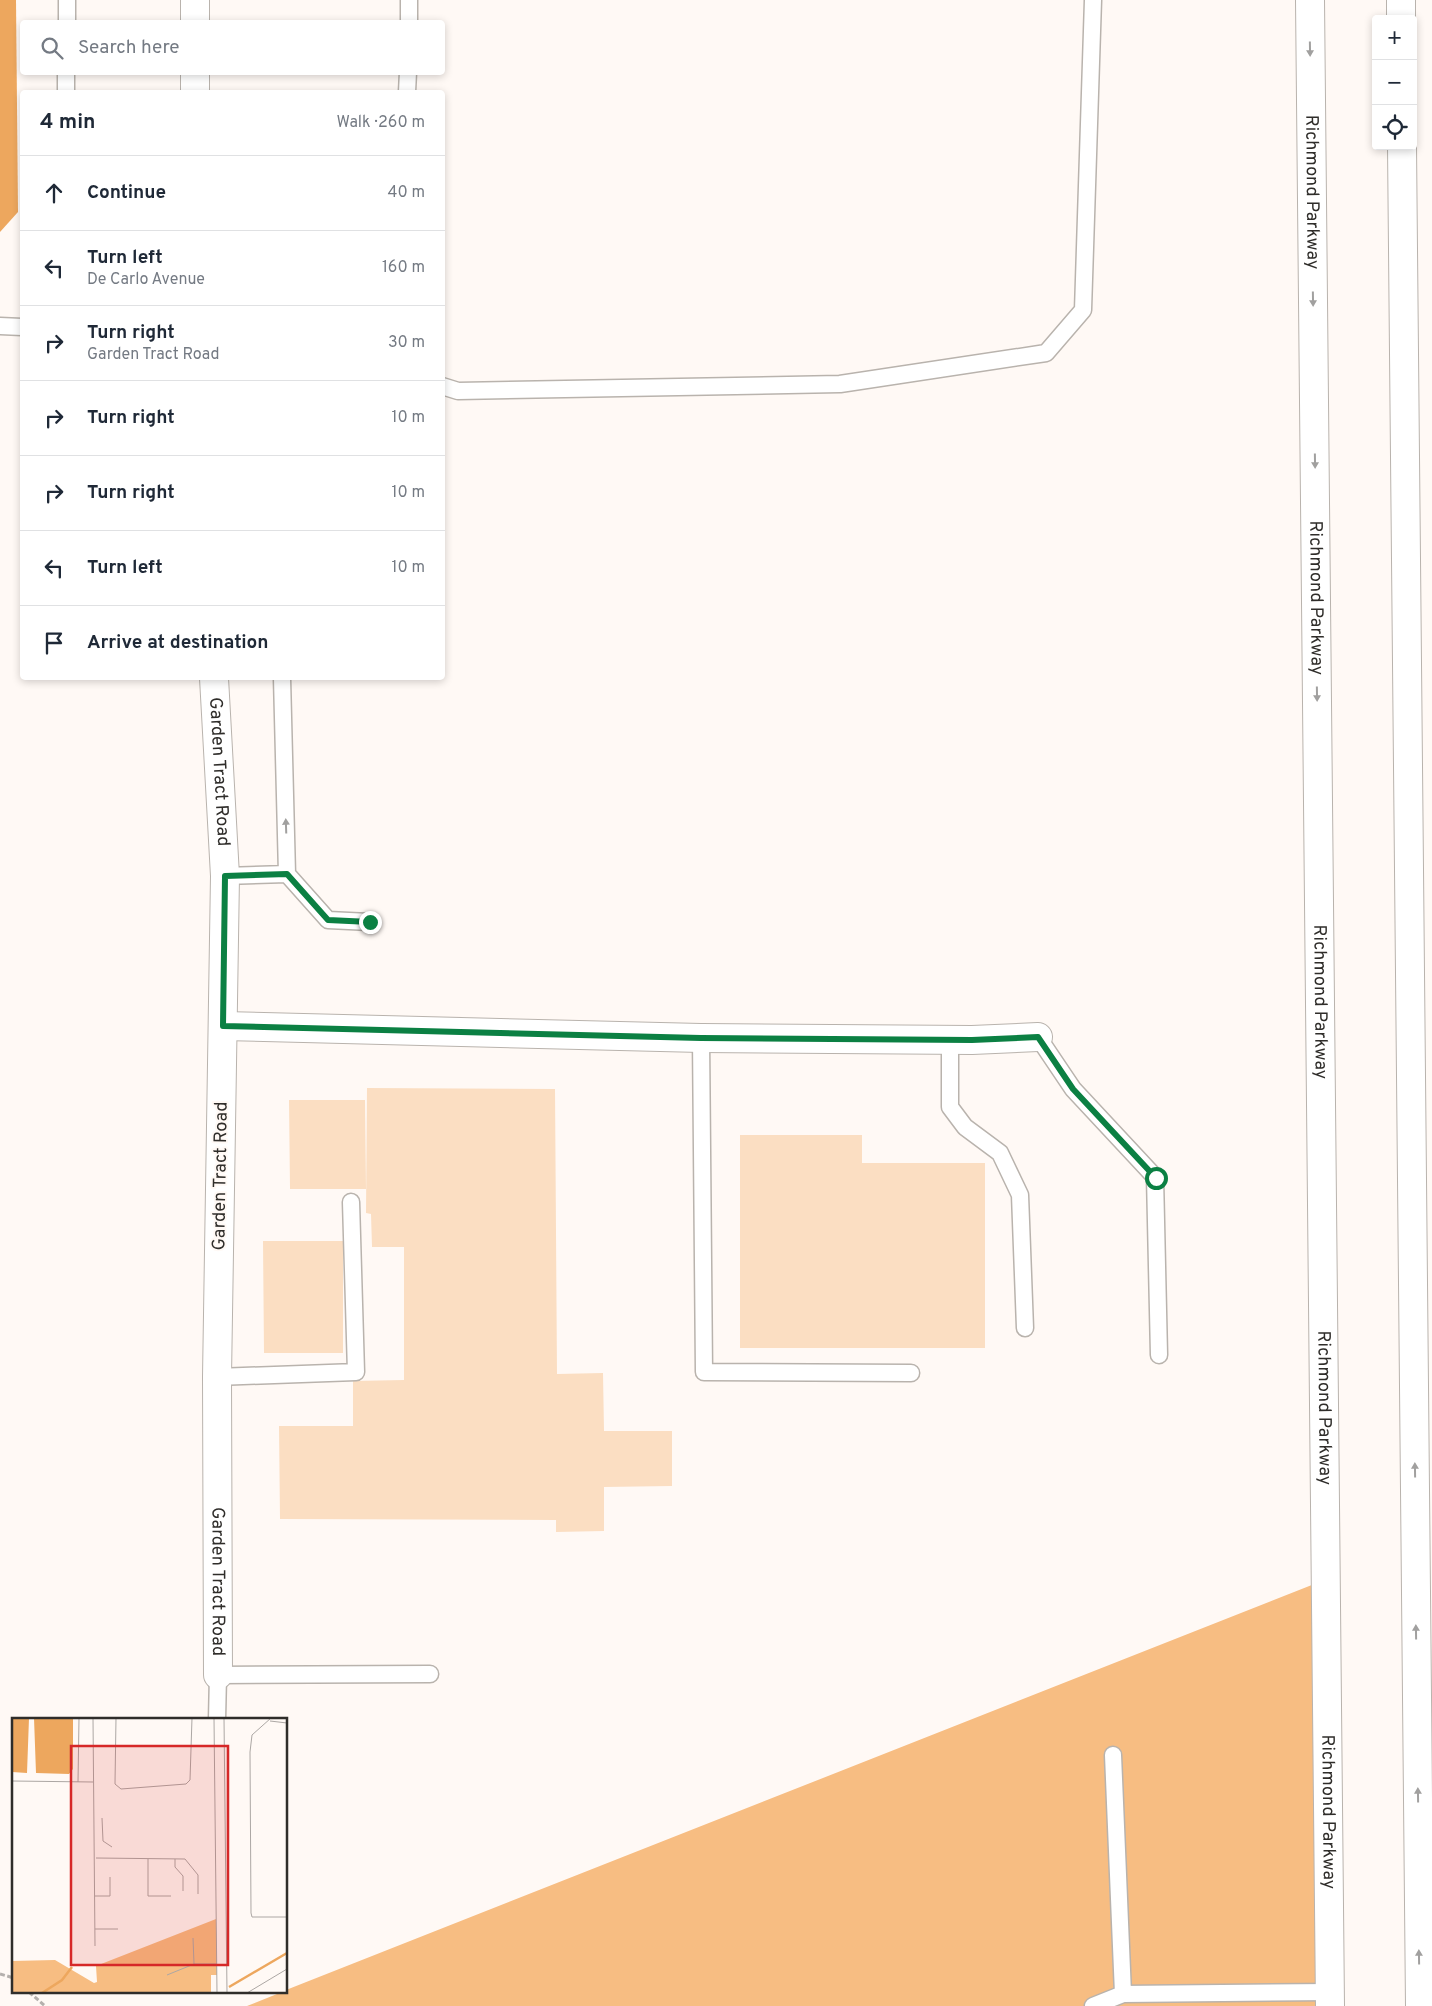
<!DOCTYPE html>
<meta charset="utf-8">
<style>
body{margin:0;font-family:Overpass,sans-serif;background:#f6f6f7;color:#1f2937}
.controls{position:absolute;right:15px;top:15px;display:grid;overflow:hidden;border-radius:5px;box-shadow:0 2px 8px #0003}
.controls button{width:45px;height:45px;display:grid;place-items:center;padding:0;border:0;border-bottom:1px solid #e0e1e3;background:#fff;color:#1f2937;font:25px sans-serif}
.stop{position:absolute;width:15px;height:15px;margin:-11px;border:4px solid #0b8043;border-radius:50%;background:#fff}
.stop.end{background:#0b8043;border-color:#fff;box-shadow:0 1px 5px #0008}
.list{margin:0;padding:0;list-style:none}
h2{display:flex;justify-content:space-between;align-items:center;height:65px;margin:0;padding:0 20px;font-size:21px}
h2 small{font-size:16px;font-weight:400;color:#747a83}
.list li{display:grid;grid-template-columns:32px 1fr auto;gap:15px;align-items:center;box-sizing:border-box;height:75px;padding:0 20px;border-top:1px solid #e0e1e3}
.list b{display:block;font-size:19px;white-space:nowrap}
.list p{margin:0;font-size:16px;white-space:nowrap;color:#747a83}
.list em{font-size:16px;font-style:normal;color:#747a83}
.icon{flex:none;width:28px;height:28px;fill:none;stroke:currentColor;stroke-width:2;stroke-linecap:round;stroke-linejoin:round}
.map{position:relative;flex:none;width:1432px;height:2006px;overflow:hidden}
.search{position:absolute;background:#fff;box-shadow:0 2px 8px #0003;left:20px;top:20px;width:425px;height:55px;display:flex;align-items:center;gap:12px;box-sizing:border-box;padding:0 18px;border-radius:5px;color:#747a83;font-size:19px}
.panel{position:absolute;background:#fff;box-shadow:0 2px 8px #0003;left:20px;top:90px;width:425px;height:590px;border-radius:5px}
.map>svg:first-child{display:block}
.green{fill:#f7bd82}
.water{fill:#eda75e}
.building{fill:#fbdec2}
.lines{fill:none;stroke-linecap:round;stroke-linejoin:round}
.service-casing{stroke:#b9b3ad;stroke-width:19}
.minor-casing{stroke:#b9b3ad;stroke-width:30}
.trunk-casing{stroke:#b9b3ad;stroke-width:30}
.path{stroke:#b5b0ad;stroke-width:3;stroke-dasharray:5 2.5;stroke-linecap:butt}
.service{stroke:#fff;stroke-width:16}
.minor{stroke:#fff;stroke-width:28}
.trunk{stroke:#fff;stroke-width:28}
.oneway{fill:#a1a09f}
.route{stroke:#0b8043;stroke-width:6}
.labels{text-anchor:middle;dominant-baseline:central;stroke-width:4;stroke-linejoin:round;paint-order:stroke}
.street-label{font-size:18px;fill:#2f2d2a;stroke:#fff9f5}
.inset-river{fill:none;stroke:#eda75e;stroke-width:2.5}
.inset-road{fill:none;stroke:#aca7a4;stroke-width:1}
.view{fill:#d62828;fill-opacity:0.15;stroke:#d62828;stroke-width:2.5}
.inset-edge{fill:none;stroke:#2f2d2a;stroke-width:2.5}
</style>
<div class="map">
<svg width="1432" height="2006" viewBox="0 0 1432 2006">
<rect width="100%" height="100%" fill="#fff9f5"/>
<!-- green -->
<path class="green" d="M1327,1579L1332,2006H247L282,1992H286V1990Z"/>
<!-- water -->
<path class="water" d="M0,0H16L18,212L0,232Z"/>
<!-- building -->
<path class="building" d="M367,1088L555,1089L557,1374L603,1373L604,1431H672V1486L604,1487V1531L556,1532V1520L280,1519L279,1426H353V1381L404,1380V1247H372L371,1214L366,1213Z
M289,1100H365L366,1189H290Z
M740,1135H862V1163H985V1348H740Z
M263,1241H343V1353H264Z"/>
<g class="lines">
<!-- service casing -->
<g class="service-casing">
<path id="service" d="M67,22V0
M409,22V0
M66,92V72
M407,92L408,72
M0,326L22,327
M442,386L458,391L840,384L1046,353L1083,310L1093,0
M282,678L287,874L328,920L370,922
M225,876L287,874
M1038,1037L1073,1089L1155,1177L1159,1355
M701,1038L704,1372L911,1373
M950,1039V1107L965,1127L1000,1153L1020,1195L1025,1328
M217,1377L356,1372L351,1202
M217,1720L218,1675L430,1674
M1113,1755L1123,1994
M1093,2006L1123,1994L1330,1992"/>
</g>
<!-- minor casing -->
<g class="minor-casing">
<g id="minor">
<path d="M195,22V0"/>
<path d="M195,92V72"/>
<path id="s1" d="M214,678L225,876L217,1377L218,1675"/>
<path d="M223,1026L701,1038L972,1040L1038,1037"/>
</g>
</g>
<!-- trunk casing -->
<g class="trunk-casing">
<g id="trunk">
<path id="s2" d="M1310,0L1330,2006"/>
<path d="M1401,0V19"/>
<path d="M1402,146L1420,2006"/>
</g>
</g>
<!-- path -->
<path class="path" d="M0,1974L14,1978
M29,1992L45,2006"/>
<!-- service -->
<use href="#service" class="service"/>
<!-- minor -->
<use href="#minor" class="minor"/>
<!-- trunk -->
<use href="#trunk" class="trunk"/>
</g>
<!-- one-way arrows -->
<defs><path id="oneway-solid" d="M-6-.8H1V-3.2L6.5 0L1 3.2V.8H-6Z" transform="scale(1.25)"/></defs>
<g class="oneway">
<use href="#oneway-solid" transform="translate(1310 49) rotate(89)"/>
<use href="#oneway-solid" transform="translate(1313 299) rotate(89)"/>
<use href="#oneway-solid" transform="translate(1315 461) rotate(89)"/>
<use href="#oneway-solid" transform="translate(1317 694) rotate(89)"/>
<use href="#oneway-solid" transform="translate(286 826) rotate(-92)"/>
<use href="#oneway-solid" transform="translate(1415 1470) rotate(-91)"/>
<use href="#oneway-solid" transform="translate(1416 1632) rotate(-91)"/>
<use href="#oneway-solid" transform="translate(1418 1795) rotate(-91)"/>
<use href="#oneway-solid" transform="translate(1419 1957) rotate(-91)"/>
</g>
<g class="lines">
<!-- route -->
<path class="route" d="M370,922L328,920L287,874L225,876L223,1026L701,1038L972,1040L1038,1037L1073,1089L1156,1178"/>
</g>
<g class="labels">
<!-- street labels -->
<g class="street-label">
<text stroke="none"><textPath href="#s2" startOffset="192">Richmond Parkway</textPath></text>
<text stroke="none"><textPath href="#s2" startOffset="598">Richmond Parkway</textPath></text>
<text stroke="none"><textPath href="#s1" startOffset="94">Garden Tract Road</textPath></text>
<text stroke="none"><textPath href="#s2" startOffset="1002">Richmond Parkway</textPath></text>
<text transform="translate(221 1176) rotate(-89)">Garden Tract Road</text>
<text stroke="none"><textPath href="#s2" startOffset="1408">Richmond Parkway</textPath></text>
<text stroke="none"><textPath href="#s1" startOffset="904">Garden Tract Road</textPath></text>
<text stroke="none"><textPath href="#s2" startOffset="1812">Richmond Parkway</textPath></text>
</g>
</g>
<!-- overview -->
<g transform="translate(12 1718)">
<rect width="275" height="275" fill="#fff9f5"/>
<path d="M204,201L205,257H199V275H0V243L43,242L82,265L85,264L84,248Z" fill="#f7bd82"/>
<path d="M0,0H17L15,55L0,54ZM22,0H61V51L57,56L24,55Z" fill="#eda75e"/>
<path class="inset-river" d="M217,269L275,235M30,275L50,262L60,249"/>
<path class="inset-road" d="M81,0L83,228M104,0L103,66L109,71L174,66L178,62L180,0M202,0L205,275M212,0L215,275M259,0L240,17L238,34L239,195L240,199H275M258,3L275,5M0,63L81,64M66,64L67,0M90,100L91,123L100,129M84,140L173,141L186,157V176M136,141V178H159M163,141V149L171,158V173M83,178H98V159M83,211H106M181,220L182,246M155,257L182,246H205M235,275L275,251"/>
<path class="view" d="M59,28H216V247H59Z"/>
<rect width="275" height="275" class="inset-edge"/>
</g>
</svg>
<div class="controls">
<button>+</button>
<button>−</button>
<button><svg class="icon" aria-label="locate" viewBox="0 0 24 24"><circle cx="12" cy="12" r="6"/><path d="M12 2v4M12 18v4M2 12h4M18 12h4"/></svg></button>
</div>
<div class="stop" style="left:1156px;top:1178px"></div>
<div class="stop end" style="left:370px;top:922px"></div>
<div class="search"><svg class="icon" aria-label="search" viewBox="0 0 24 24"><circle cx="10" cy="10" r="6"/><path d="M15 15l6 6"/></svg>Search here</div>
<section class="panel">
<h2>4 min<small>Walk · 260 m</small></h2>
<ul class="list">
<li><svg class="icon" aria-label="ahead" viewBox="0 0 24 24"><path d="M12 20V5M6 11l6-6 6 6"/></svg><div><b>Continue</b></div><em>40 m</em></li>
<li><svg class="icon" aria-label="left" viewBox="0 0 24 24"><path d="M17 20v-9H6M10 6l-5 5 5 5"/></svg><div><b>Turn left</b><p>De Carlo Avenue</p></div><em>160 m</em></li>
<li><svg class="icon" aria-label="right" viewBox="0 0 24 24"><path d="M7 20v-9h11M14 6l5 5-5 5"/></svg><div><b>Turn right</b><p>Garden Tract Road</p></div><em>30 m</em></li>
<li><svg class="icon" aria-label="right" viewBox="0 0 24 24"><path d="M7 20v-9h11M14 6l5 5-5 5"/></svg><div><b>Turn right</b></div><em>10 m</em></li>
<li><svg class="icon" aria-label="right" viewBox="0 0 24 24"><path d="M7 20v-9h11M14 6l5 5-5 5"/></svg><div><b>Turn right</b></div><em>10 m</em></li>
<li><svg class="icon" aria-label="left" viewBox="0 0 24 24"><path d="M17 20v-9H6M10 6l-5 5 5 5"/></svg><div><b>Turn left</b></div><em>10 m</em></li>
<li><svg class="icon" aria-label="arrive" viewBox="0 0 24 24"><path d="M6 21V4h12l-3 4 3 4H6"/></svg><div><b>Arrive at destination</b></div></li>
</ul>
</section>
</div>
